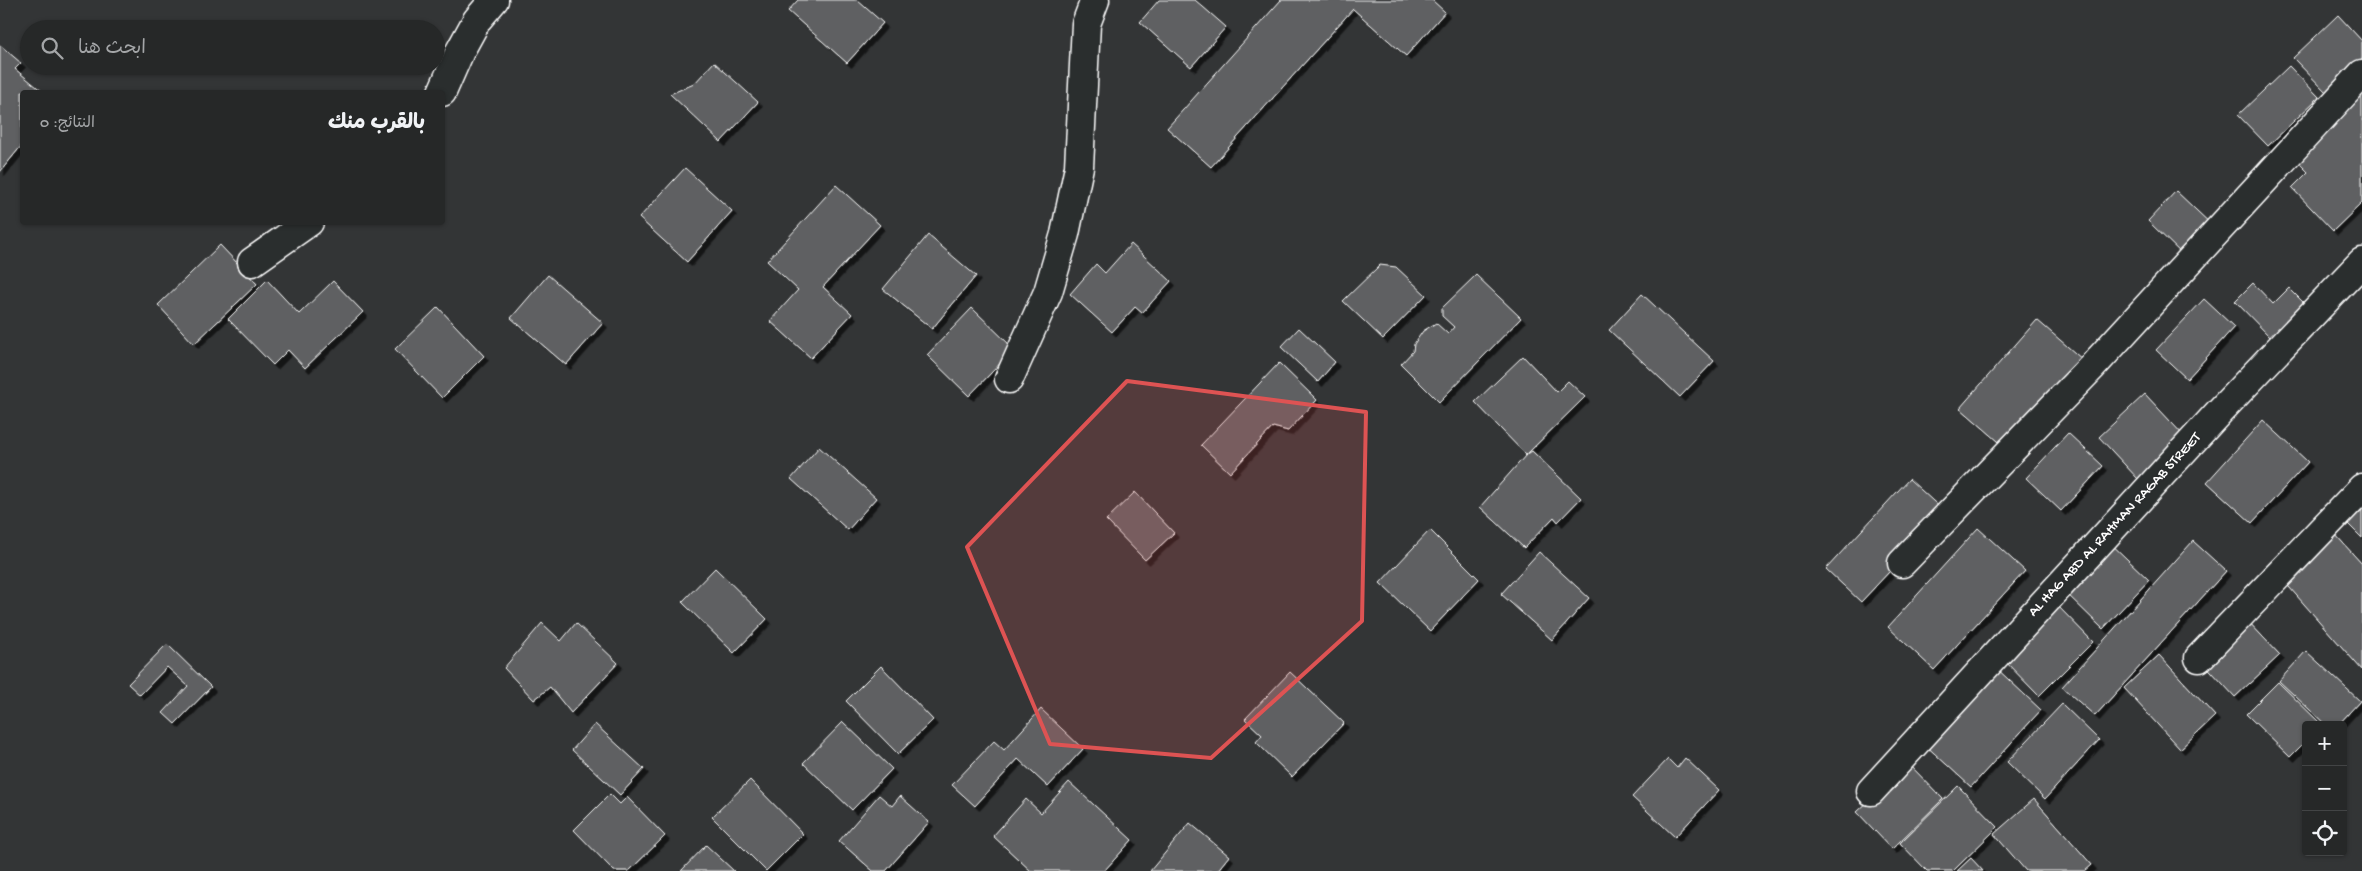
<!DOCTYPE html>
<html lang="ar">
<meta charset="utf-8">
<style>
body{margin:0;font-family:"Gochi Hand","Playpen Sans Arabic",sans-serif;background:#323434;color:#f1f3f6;direction:rtl}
.controls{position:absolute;right:15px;bottom:15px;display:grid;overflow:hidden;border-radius:5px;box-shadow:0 1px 4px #0004}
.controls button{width:45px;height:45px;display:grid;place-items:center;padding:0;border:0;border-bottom:1px solid #424445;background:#262828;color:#f1f3f6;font:25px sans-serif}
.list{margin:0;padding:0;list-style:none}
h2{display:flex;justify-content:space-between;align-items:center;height:65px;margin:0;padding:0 20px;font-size:21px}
h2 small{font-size:16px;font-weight:400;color:#a4a6a8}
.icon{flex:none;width:28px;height:28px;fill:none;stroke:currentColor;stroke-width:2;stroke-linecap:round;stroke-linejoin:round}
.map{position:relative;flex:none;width:2362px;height:871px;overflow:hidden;direction:ltr}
.search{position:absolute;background:#262828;box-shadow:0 1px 4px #0004;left:20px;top:20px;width:425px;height:55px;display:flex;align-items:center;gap:12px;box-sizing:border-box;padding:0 18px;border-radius:28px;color:#a4a6a8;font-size:19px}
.panel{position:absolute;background:#262828;box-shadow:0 1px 4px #0004;left:20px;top:90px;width:425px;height:135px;border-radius:5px;direction:rtl}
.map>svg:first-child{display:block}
.building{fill:#5f6162;stroke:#fff;filter:url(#shadow)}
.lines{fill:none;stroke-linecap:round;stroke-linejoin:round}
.street-casing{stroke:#fff;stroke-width:31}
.street{stroke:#2a2d2e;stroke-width:28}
.marked{fill:#de5353;fill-opacity:0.2;stroke:#de5353;stroke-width:4;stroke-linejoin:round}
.labels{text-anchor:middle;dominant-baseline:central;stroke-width:4;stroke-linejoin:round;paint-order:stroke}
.street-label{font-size:15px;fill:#fff;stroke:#2a2d2e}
</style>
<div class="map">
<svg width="2362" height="871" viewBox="0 0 2362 871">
<defs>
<filter id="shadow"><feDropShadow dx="4.5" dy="4.5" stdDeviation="0" flood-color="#0009"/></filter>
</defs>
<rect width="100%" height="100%" fill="#333536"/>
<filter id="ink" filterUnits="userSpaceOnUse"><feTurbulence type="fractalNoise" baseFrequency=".02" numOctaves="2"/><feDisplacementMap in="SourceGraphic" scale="10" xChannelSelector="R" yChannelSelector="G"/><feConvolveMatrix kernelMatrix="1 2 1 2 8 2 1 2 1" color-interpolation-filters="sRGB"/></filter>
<g filter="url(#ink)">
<!-- building -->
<path class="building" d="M798,0H857L883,23L847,63L788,11Z
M1159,0H1195L1226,27L1191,67L1140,22Z
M1281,0H1432L1445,12L1406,56L1353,9L1211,167L1167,128Z
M2338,15L2362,41V64L2329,95L2293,58Z
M0,45L21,63L15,69L43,92H22V145L0,172Z
M714,62L758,102L721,142L670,94L694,84Z
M2289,66L2319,97L2268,146L2238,115Z
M2362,92V203L2333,231L2292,188L2308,172L2294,158Z
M685,168L732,211L687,262L639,218Z
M836,185L880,225L823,287L852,314L811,358L770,321L798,290L767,261Z
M2176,191L2215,228L2186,258L2148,221Z
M928,235L976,276L932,329L883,289Z
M1131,244L1171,281L1142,313L1135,307L1112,332L1070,294L1096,264L1105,273Z
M220,245L257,284L194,344L158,305Z
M1380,265L1396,267L1426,295L1383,339L1343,301Z
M548,275L603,323L566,365L511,318Z
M1476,275L1521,318L1439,402L1401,364L1413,351L1414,344L1423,331L1436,323L1448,334L1454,327L1442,316V308Z
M267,280L299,314L333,281L363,312L305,368L288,350L273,365L228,319Z
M2253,283L2273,304L2289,288L2310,309L2271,338L2235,301Z
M1642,294L1714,361L1680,397L1609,330Z
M2204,299L2234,327L2187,379L2156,350Z
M438,307L484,356L442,398L395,349Z
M972,308L1014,349L969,396L927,355Z
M2037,320L2083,360L2006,448L1960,408Z
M1299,328L1335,362L1318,382L1281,347Z
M1523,356L1557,392L1568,381L1585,397L1526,455L1475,402Z
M1279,363L1317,400L1288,431L1273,427L1230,473L1201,445Z
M2145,394L2184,436L2138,479L2099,437Z
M2263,420L2308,462L2252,523L2207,482Z
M2068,433L2103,466L2061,511L2026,478Z
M819,447L876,498L848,530L791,479Z
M1532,451L1581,498L1558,522L1554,517L1524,548L1480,507L1526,455Z
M1909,479L1945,512L1861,602L1826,569Z
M2362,491V538L2339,515Z
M1135,492L1174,533L1145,560L1106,520Z
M1978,528L2025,571L1934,670L1888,627Z
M1430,530L1479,579L1430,631L1380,583Z
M2334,533L2362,564V670L2282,579Z
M2106,539L2149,580L2103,629L2061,588Z
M2193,541L2226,571L2095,716L2062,687Z
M1539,552L1589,598L1552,640L1501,594Z
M715,568L767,619L734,653L682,602Z
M2055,603L2093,642L2039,696L2001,657Z
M2245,618L2280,655L2235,697L2200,659Z
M542,623L561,641L576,623L618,663L571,713L550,687L534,700L504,668Z
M167,644L211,687L175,724L163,713L188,686L167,667L140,695L128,684Z
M2306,651L2360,701L2338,725H2326L2279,681Z
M2159,655L2215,716L2180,749L2124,688Z
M1993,665L2041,710L1971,787L1922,742Z
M881,666L933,720L898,754L846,701Z
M1290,672L1344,723L1292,777L1256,742L1262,735L1245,719Z
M2278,682L2322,725H2306V741L2290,757L2246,714Z
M2062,704L2099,740L2045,799L2007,762Z
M1041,709L1083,749L1048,787L1018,759L975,806L952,785L994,741L1004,750Z
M843,722L892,769L852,810L803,763Z
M595,724L644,769L620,795L572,750Z
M1685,758L1719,790L1675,837L1632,797L1668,759L1677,768Z
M1906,761L1943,799L1892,849L1857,812L1883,788L1889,793L1897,786L1889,778Z
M750,780L803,834L766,871L712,817Z
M1069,782L1132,840L1104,871H1031L993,836L1026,799L1041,813Z
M1958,786L1998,827L1953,871H1927L1900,843Z
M610,794L620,804L627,797L665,836L629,871H614L574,830Z
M879,795L892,806L900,796L929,822L886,871H873L839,841Z
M2034,799L2092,865L2085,871H2026L1994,834Z
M1190,823L1229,856L1217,871H1150Z
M706,845L734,871H681Z
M1971,858L1983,871H1957Z"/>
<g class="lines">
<!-- street casing -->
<g class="street-casing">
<path id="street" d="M442,92L460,51L477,20L494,0
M252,262L309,222
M1009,379L1048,292L1065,234L1079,167L1086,24L1095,0
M1902,563L2092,367L2362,74
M2199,658L2362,488
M1871,791L2220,411L2362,262"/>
</g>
<!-- street -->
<use href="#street" class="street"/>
</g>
</g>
<!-- marked area -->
<path class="marked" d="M1127,381L1366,412L1362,621L1211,758L1050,744L967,547Z"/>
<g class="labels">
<!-- street labels -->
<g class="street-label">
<text transform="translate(2115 525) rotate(-47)">AL HAG ABD AL RAHMAN RAGAB STREET</text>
</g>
</g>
</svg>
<div class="controls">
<button>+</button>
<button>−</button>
<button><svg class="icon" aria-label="locate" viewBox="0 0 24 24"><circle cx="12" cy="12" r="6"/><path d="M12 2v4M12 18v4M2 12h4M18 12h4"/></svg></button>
</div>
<div class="search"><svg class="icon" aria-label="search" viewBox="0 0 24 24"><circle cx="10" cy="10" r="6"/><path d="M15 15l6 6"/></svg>ابحث هنا</div>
<section class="panel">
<h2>بالقرب منك<small>النتائج: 0</small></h2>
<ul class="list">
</ul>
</section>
</div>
